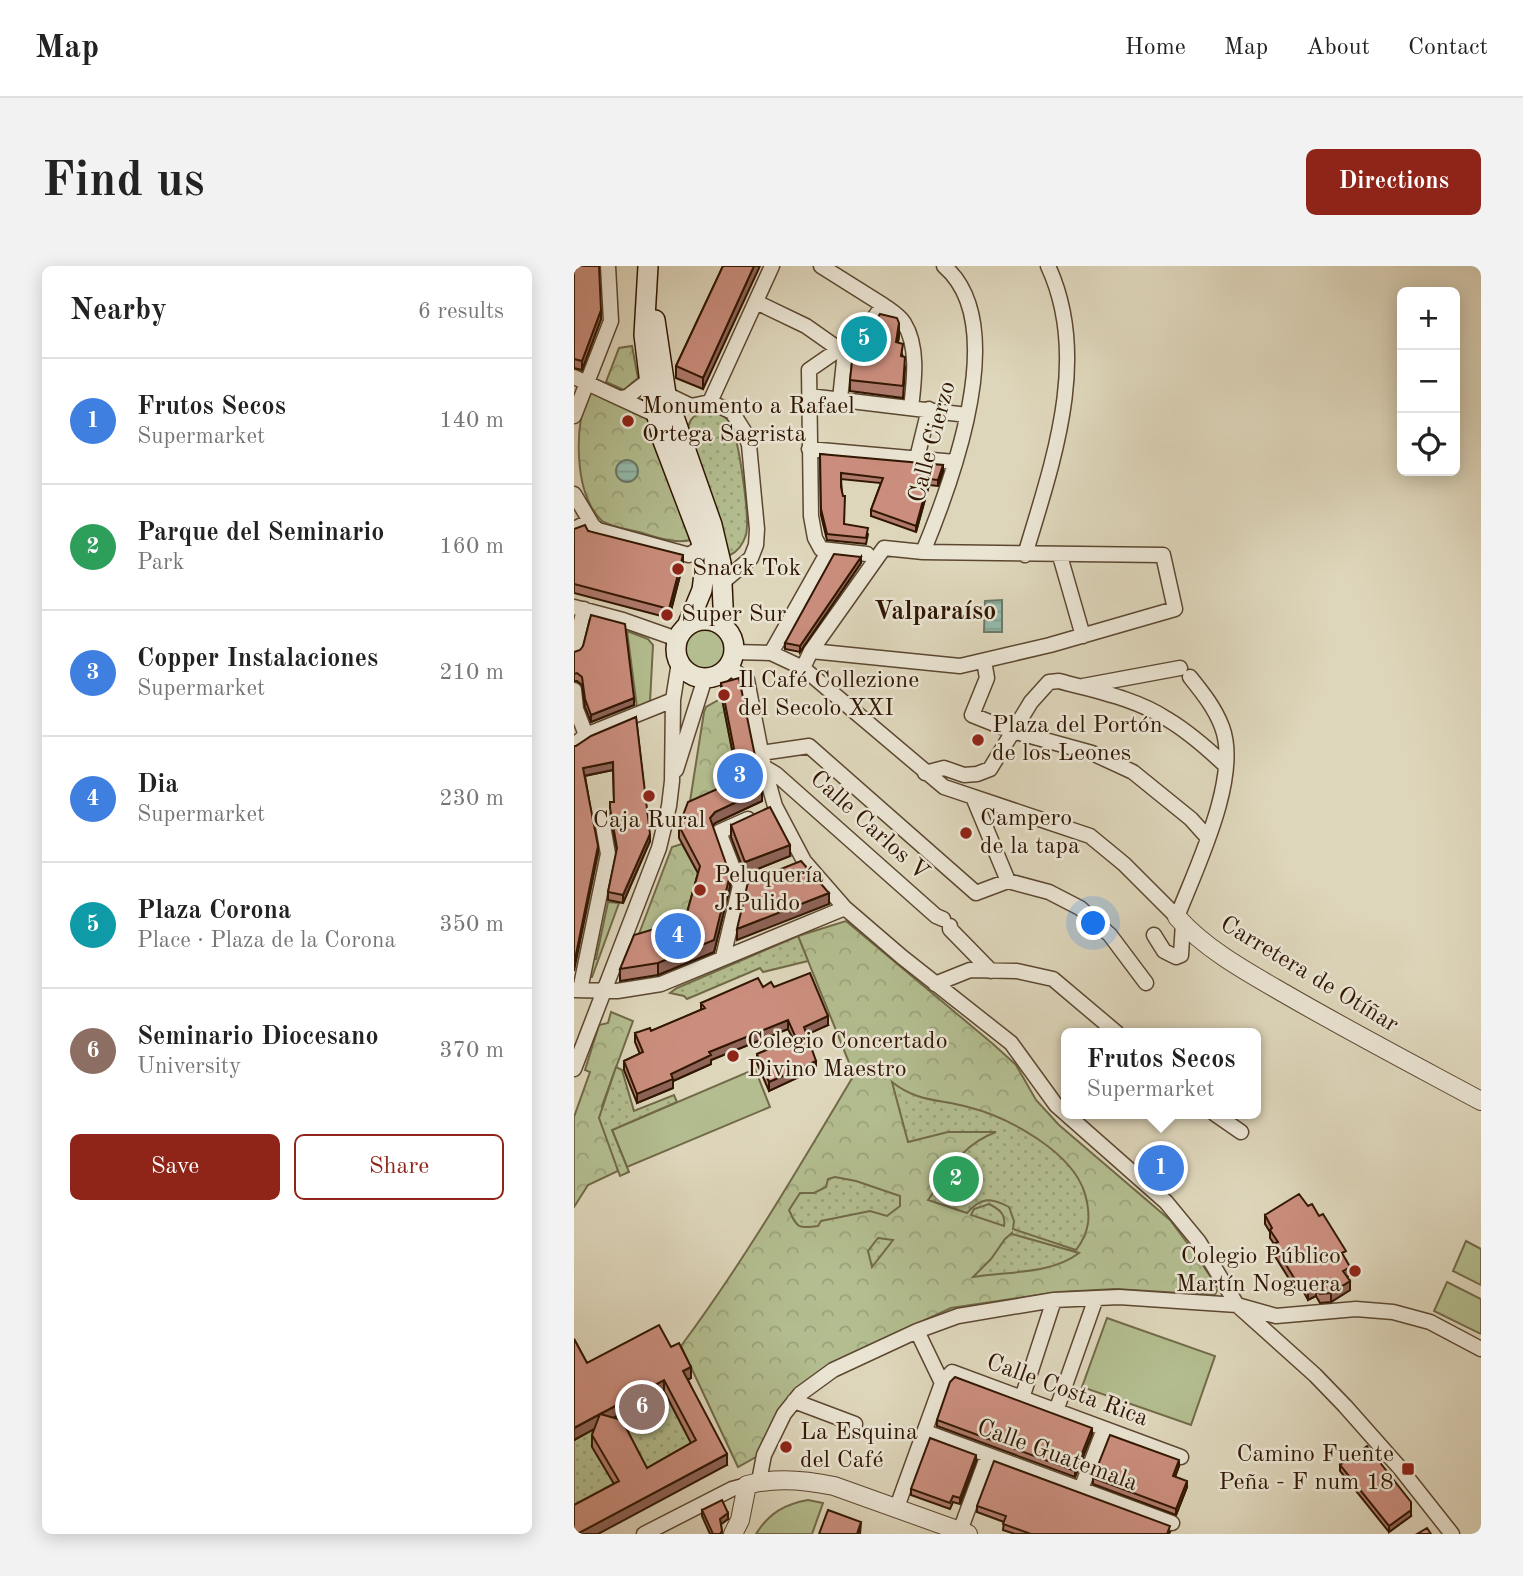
<!DOCTYPE html>
<meta charset="utf-8">
<style>
body{margin:0;font-family:"Old Standard TT",serif;background:#f2f2f2;color:#222}
.controls{position:absolute;right:21px;top:21px;display:grid;overflow:hidden;border-radius:10px;box-shadow:0 4px 18px #0003}
.controls button{width:63px;height:63px;display:grid;place-items:center;padding:0;border:0;border-bottom:2px solid #e0e0e0;background:#fff;color:#222;font:35px sans-serif}
.you{position:absolute;left:520px;top:658px;width:24px;height:24px;margin:-18px;border:5px solid #fff;border-radius:50%;background:#1a73e8;box-shadow:0 0 0 10px #1a73e833}
.badge{display:grid;place-items:center;width:46px;height:46px;border-radius:50%;background:#8f2418;color:#fff;font-size:23px;font-weight:700}
.pin{position:absolute;translate:-50% -50%;border:4px solid #fff;box-shadow:0 2px 7px #0006}
.popup{position:absolute;left:487px;top:762px;width:200px;height:91px;box-sizing:border-box;display:grid;place-content:center;border-radius:10px;background:#fff;filter:drop-shadow(0 2px 5px #0005);font-size:23px;white-space:nowrap;color:#767676}
.popup b{font-size:26px;color:#222}
.popup::after{content:'';position:absolute;left:50%;top:100%;margin-left:-14px;border:14px solid transparent;border-top-color:#fff}
.list{margin:0;padding:0;list-style:none}
h2{display:flex;justify-content:space-between;align-items:center;height:91px;margin:0;padding:0 28px;font-size:30px}
h2 small{font-size:23px;font-weight:400;color:#767676}
.list li{display:grid;grid-template-columns:46px 1fr auto;gap:21px;align-items:center;box-sizing:border-box;height:126px;padding:0 28px;border-top:2px solid #e0e0e0}
.list b{display:block;font-size:26px;white-space:nowrap}
.list p{margin:0;font-size:23px;white-space:nowrap;color:#767676}
.list em{font-size:23px;font-style:normal;color:#767676}
.actions{display:flex;gap:14px;padding:21px 28px}
.actions a{flex:1;padding:16px 0;border:2px solid #8f2418;border-radius:10px;text-align:center;font-size:24px;color:#8f2418}
.actions .main{background:#8f2418;color:#fff}
.icon{flex:none;width:38px;height:38px;fill:none;stroke:currentColor;stroke-width:2;stroke-linecap:round;stroke-linejoin:round}
.map{position:relative;flex:none;width:907px;height:1268px;overflow:hidden;border-radius:10px}
header{display:flex;align-items:center;gap:42px;box-sizing:border-box;height:98px;padding:0 35px;background:#fff;border-bottom:2px solid #e0e0e0}
header strong{font-size:33px}
nav{display:flex;gap:38px;margin-inline-start:auto;font-size:24px}
.intro{display:flex;align-items:center;justify-content:space-between;box-sizing:border-box;height:168px;padding:0 42px}
h1{margin:0;font-size:49px}
.button{padding:18px 32px;border-radius:10px;background:#8f2418;color:#fff;font-size:24px;font-weight:700}
main{display:flex;gap:42px;padding:0 42px}
aside{flex:1;background:#fff;border-radius:10px;box-shadow:0 4px 18px #0003}
.map>svg:first-child{display:block}
.grass{fill:#b3bd8f;stroke:#726a48;stroke-width:2}
.forest{fill:url(#forest-crowns);stroke:#726a48;stroke-width:2}
.garden{fill:url(#garden-dots);stroke:#726a48;stroke-width:2}
.water{fill:url(#water-rules);stroke:#6c7967;stroke-width:2}
.lines{fill:none;stroke-linecap:round;stroke-linejoin:round}
.minor-casing{stroke:#5c4730;stroke-width:17}
.tertiary-casing{stroke:#5c4730;stroke-width:20}
.secondary-casing{stroke:#311702;stroke-width:22}
.minor{stroke:#eae4d3;stroke-width:14}
.tertiary{stroke:#eae4d3;stroke-width:18}
.secondary{stroke:#eae4d3;stroke-width:19}
.wall{fill:#af7a6c;stroke:#311702;stroke-width:2;fill-rule:evenodd}
.shaded-wall{fill:#8e6358;stroke:#311702;stroke-width:2}
.building{fill:#cb8e7e;stroke:#311702;stroke-width:2;fill-rule:evenodd}
.poi-dot{fill:#8f2418;stroke:#eae4d3;stroke-width:2.5}
.labels{text-anchor:middle;dominant-baseline:central;stroke-width:5;stroke-linejoin:round;paint-order:stroke}
.poi-label{font-size:24px;fill:#311702;stroke:#eae4d3;text-anchor:start}
.street-label{font-size:24px;fill:#311702;stroke:#eae4d3}
.neighbourhood-label{font-size:26px;font-weight:bold;fill:#311702;stroke:#eae4d3}
</style>
<header>
<strong>Map</strong>
<nav><a>Home</a><a>Map</a><a>About</a><a>Contact</a></nav>
</header>
<div class="intro"><h1>Find us</h1><a class="button">Directions</a></div>
<main>
<aside>
<h2>Nearby<small>6 results</small></h2>
<ul class="list">
<li><span class="badge" style="background:#3f7fe0">1</span><div><b>Frutos Secos</b><p>Supermarket</p></div><em>140 m</em></li>
<li><span class="badge" style="background:#2e9e5b">2</span><div><b>Parque del Seminario</b><p>Park</p></div><em>160 m</em></li>
<li><span class="badge" style="background:#3f7fe0">3</span><div><b>Copper Instalaciones</b><p>Supermarket</p></div><em>210 m</em></li>
<li><span class="badge" style="background:#3f7fe0">4</span><div><b>Dia</b><p>Supermarket</p></div><em>230 m</em></li>
<li><span class="badge" style="background:#0f9aa8">5</span><div><b>Plaza Corona</b><p>Place · Plaza de la Corona</p></div><em>350 m</em></li>
<li><span class="badge" style="background:#8d6e63">6</span><div><b>Seminario Diocesano</b><p>University</p></div><em>370 m</em></li>
</ul>
<div class="actions"><a class="main">Save</a><a>Share</a></div>
</aside>
<div class="map">
<svg width="907" height="1268" viewBox="0 0 907 1268">
<defs>
<pattern id="forest-crowns" width="20" height="18" patternUnits="userSpaceOnUse" patternTransform="scale(1.75)"><rect width="20" height="18" fill="#b3bd8f"/><path d="M2 6a3 3 0 1 1 6 0M12 15a3 3 0 1 1 6 0" fill="none" stroke="#9aa27a"/></pattern>
<pattern id="garden-dots" width="8" height="8" patternUnits="userSpaceOnUse" patternTransform="scale(1.75)"><rect width="8" height="8" fill="#b3bd8f"/><path d="M2 2h.1M6 6h.1" fill="none" stroke="#9aa27a" stroke-width="1.8" stroke-linecap="round"/></pattern>
<pattern id="water-rules" width="6" height="5" patternUnits="userSpaceOnUse" patternTransform="scale(1.75)"><rect width="6" height="5" fill="#94baaa"/><path d="M0 2.5h6" fill="none" stroke="#809f91"/></pattern>
</defs>
<rect width="100%" height="100%" fill="#ded6bb"/>
<filter id="stains"><feTurbulence type="fractalNoise" baseFrequency=".00286" numOctaves="4"/><feColorMatrix values="0 0 0 0 .2 0 0 0 0 .09 0 0 0 0 .02 0 0 0 .5 -.17"/></filter>
<radialGradient id="worn" r=".72"><stop offset=".6" stop-color="#630" stop-opacity="0"/><stop offset="1" stop-color="#630" stop-opacity=".3"/></radialGradient>
<!-- grass -->
<path class="grass" d="M111 383a20 20 0 1 1 40 0a20 20 0 1 1-40 0Z
M53,365L74,373L79,379L76,436L63,442Z
M34,636L45,637L18,711H14L18,693H22Z
M181,803L196,841L53,901L38,864Z
M892,975L907,983V1019L879,1005Z
M873,1016L907,1033V1068L860,1045Z
M533,1052L641,1090L617,1159L508,1121Z
M234,1234L249,1237L238,1268H182C195,1247 211,1238 234,1234Z"/>
<!-- forest -->
<path class="forest" d="M58,80L64,112L50,124L32,116L45,82Z
M14,125L76,152L117,274C99,278 83,271 65,266C53,263 38,261 28,255C0,228 0,164 14,125Z
M148,432L166,525L114,548L130,446L132,441Z
M108,578L126,611L111,666L60,681L98,581Z
M272,655L419,778L442,799L462,834L485,859L596,954L620,986L644,1022L641,1029L541,1023L485,1026L377,1042L325,1066L255,1102L193,1180L182,1191L164,1201L107,1080C171,994 225,901 280,809L224,670Z
M37,746L59,755L28,840L44,905L14,919L0,941V851L16,806L11,804L25,759L34,757Z"/>
<!-- garden -->
<path class="garden" d="M133,145C143,146 150,148 156,157C165,171 176,252 172,269C169,278 165,285 156,289L154,288L114,163C115,152 122,147 133,145Z
M224,670L234,695L189,706L186,702L113,733L110,730L96,727L103,722Z
M42,801L48,804L60,845L100,829L103,836L38,864L55,906L46,910L25,852Z
M318,816C343,836 365,833 394,841C434,851 499,886 511,928C517,949 516,966 502,984L439,963L440,955L435,941C417,931 407,931 393,947L354,934C375,905 387,879 422,866H374L334,876Z
M261,911L282,915L326,930V940L313,950L296,945L247,955L244,960C223,963 223,961 215,944L226,927H240L252,921L254,913Z
M415,938C425,943 432,948 430,960L397,949L400,943Z
M438,967V968L505,987C476,1009 434,1005 399,1011L417,993L431,973Z
M304,972L319,974L298,1001L294,985Z
M90,1125L122,1186L73,1213L31,1156Z
M21,1162L45,1227L0,1251V1174Z"/>
<!-- water -->
<path class="water" d="M42 205a11 11 0 1 1 22 0a11 11 0 1 1-22 0Z
M428,334V366H410L411,335Z"/>
<g class="lines">
<!-- minor casing -->
<g class="minor-casing">
<path id="minor" d="M247,0L309,39
M182,36L232,60L269,86
M264,84L235,104L237,250L241,272L247,283L293,288
M0,111L82,149
M92,128L117,140L136,136L158,146L170,165L175,179L183,263L182,279L177,292L149,316
M235,130L393,149
M47,132L53,131L75,114
M266,133L270,95L309,39C316,44 325,49 330,57C345,81 340,116 337,142
M136,136L198,0
M0,150L37,55L34,0
M235,183L381,196
M343,192L355,143
M0,228L19,260L24,264L115,289L127,281
M0,263L16,255
M349,286C377,218 438,58 370,0
M451,289C478,198 517,92 474,0
M486,290L509,370
M0,341L49,354L103,373
M0,385L10,343
M159,386L197,387L229,402L370,521L516,570L550,598L603,651C622,602 667,511 648,461C641,442 628,426 616,411
M197,387L255,284
M410,395L413,412L398,449L438,465L518,487L559,506L617,553L634,572
M154,400L173,414L190,501L201,540L230,595L271,642L328,691L437,777L482,839L592,936L625,976L663,1039L741,1109L771,1140L825,1201L878,1268
M229,402L237,385L310,282L349,286L589,289L601,343L476,379L386,400L237,385
M509,420L606,402
M0,424L2,443L12,469
M0,479L12,469L99,434
M187,487L235,480L402,627L434,615L475,626L506,642L536,669L572,717
M190,501L202,508L362,650L369,653
M102,504L131,412
M351,507L370,502L390,509L403,508L416,503L457,436L475,416L485,415C521,425 561,432 593,453C615,466 634,483 652,500
M399,531L434,615
M376,660V663L417,705
M580,669L590,685L602,691L607,689L609,657
M149,691L166,620L145,566L174,553
M361,718L396,704L443,705L479,713L543,767
M0,724L43,725L87,718L271,642
M6,724L34,588L28,554
M0,803L85,582L95,540L98,515L99,434L105,396
M641,848L667,866
M368,1117L378,1106L607,1191
M448,1132L480,1034
M220,1135L281,1158
M482,1145L522,1032
M352,1166L598,1257
M185,1215L190,1189L210,1148L226,1128L259,1104L343,1065L384,1050L480,1034L545,1031L663,1039L702,1050L782,1043L819,1046L856,1056L907,1083
M507,1223L530,1163
M323,1241L368,1117L343,1065
M386,1265L414,1189
M70,1268L158,1223L173,1219"/>
</g>
<!-- tertiary casing -->
<g class="tertiary-casing">
<path id="tertiary" d="M603,651C632,684 675,707 713,729C777,766 842,800 907,835
M159,1268L166,1254L173,1219C201,1211 232,1214 260,1220L394,1268"/>
</g>
<!-- secondary casing -->
<g class="secondary-casing">
<path id="secondary" d="M74,0L70,69L77,126L89,175L127,275L131,301L128,324L113,360
M81,54L92,128L138,259L147,297L150,361
M102 383a29 29 0 1 1 58 0a29 29 0 1 1-58 0Z"/>
</g>
<!-- minor -->
<use href="#minor" class="minor"/>
<!-- tertiary -->
<use href="#tertiary" class="tertiary"/>
<!-- secondary -->
<use href="#secondary" class="secondary"/>
</g>
<!-- wall -->
<path class="wall" d="M0,0L27,53L8,104L0,102Z
M149,0L129,123L102,112V100Z
M325,69L324,77L329,91L331,102L329,132L276,125V114Z
M246,188L369,205L364,220L355,219L342,266L297,250V244L307,217L267,213L270,258L294,268L292,278L253,274L247,249Z
M0,263L14,265L109,298L95,352L0,327Z
M287,297L226,386L211,383V377Z
M0,386L60,439L17,456L11,441L8,419L3,415H0Z
M147,417L188,535L141,557L138,560L156,621L140,686L84,709L46,715V703L111,654L124,607L105,572V560L164,514L147,428Z
M62,451L76,575L49,637L34,634V626L43,585L36,550V536H40L39,504L11,510L24,588L2,480Z
M157,559L216,590L171,608L157,571Z
M189,721H200L254,759L232,768L242,803L195,825L183,797V788L219,773L214,763L137,794V798L99,815V822L63,837L50,804V795L66,788L61,776V767L77,765L127,744V737Z
M691,949L772,994L776,1009L773,1011L776,1024L757,1036L746,1037L742,1030L734,1034L727,1021L722,1024L699,987L700,978L696,972V966L691,958Z
M0,1073L13,1097L97,1081L117,1112L114,1114L153,1199L40,1218L18,1181V1169L21,1162L0,1174ZM90,1125L117,1177L73,1202L40,1152Z
M363,1154L518,1168L501,1211L363,1160Z
M402,1195L386,1238L379,1236L376,1243L337,1229V1223Z
M766,1199L837,1250L815,1266L766,1205Z
M605,1200L601,1211L613,1221L602,1249L519,1218V1212Z
M403,1240L596,1266L595,1268H441L429,1264L430,1256L403,1246Z
M128,1244L154,1253L147,1258L148,1268H136L128,1250Z"/>
<!-- shaded-wall -->
<path class="shaded-wall" d="M180,0H186L129,123V112Z
M27,44V53L8,104V95Z
M325,57V69L322,88V76Z
M369,199V205L364,220V214Z
M355,213V219L342,266V260Z
M109,289V298L95,352V343Z
M287,291V297L226,386V380Z
M60,432V439L17,456V449Z
M39,496V504L9,510V502Z
M188,524V535L141,557L136,564V552L141,546Z
M76,568V575L49,637V629Z
M216,579V590L171,608V596Z
M24,580V588L0,705V698Z
M156,609V621L140,686L84,709V697Z
M255,627V638L163,674V663Z
M254,750V759L230,770V761Z
M214,754V763L137,794V798L99,815V822L63,837V828L135,786Z
M242,795V803L195,825V816Z
M776,1001V1009L769,1013V1005Z
M727,1013V1021L722,1024V1015Z
M776,1015V1024L757,1036V1027Z
M742,1021V1030L734,1034V1026Z
M117,1101V1112L109,1116V1105Z
M90,1114V1125L26,1159V1148Z
M26,1148V1160L0,1174V1162Z
M518,1162V1168L501,1211V1205Z
M153,1188V1199L24,1268H3Z
M402,1189V1195L386,1238V1232Z
M605,1194V1200L599,1216V1210Z
M613,1215V1221L602,1249V1243Z
M837,1244V1250L815,1266V1260Z
M154,1247V1253L146,1259V1253Z
M287,1256L286,1268H283Z"/>
<!-- building -->
<path class="building" d="M0,0H25L27,44L8,95L0,93Z
M149,0H180L129,112L102,100Z
M306,48L323,52L325,57L322,76L329,78L327,90L331,91L329,120L276,114L279,87L291,70L297,71L300,57Z
M246,188L369,199L364,214L355,213L342,260L297,244L309,212L267,207V221L269,230H271L270,258L294,262L292,272L253,268L247,243Z
M11,259L14,265L109,289L95,343L0,318V263Z
M260,288L287,291L226,380L211,377Z
M17,349L51,358L60,432L17,449L11,433L8,411L3,407L0,408V386L6,384L9,380Z
M165,412L188,524L141,546L136,552L156,609L140,674L84,697L46,703L60,669L111,654L126,600L105,560L114,536L166,513L147,417Z
M62,451L76,568L49,629L34,626L43,582L36,542V536H40L39,496L9,502L24,580L0,698V480H2L17,470Z
M196,541L216,579L171,596L157,559Z
M227,595L255,627L163,663L174,616Z
M236,707L254,750L230,761L242,795L195,816L183,788L222,772L214,754L135,786L137,789L97,808L99,813L63,828L50,795L69,786L61,767L76,762L77,765L131,742L127,737L184,712L189,721L197,716L200,721Z
M725,928L734,940L738,938L745,950L749,948L772,985L768,987L776,1001L769,1005L776,1015L757,1027L746,1028L742,1021L734,1026L727,1013L722,1015L699,978L704,976L696,964L698,962L691,949Z
M85,1059L97,1081L105,1077L117,1101L109,1105L153,1188L3,1268H0V1239L45,1215L18,1169L26,1148L0,1162V1073L13,1097ZM90,1114L122,1174L73,1202L48,1154L26,1148Z
M381,1111L518,1162L501,1205L363,1154L376,1116Z
M536,1169L605,1194L599,1210L613,1215L602,1243L519,1212Z
M356,1172L402,1189L386,1232L379,1230L376,1237L337,1223Z
M793,1180L837,1236V1244L815,1260L766,1199Z
M420,1195L596,1260L593,1268H457L429,1258L432,1250L403,1240Z
M148,1234L154,1247L146,1253L148,1265L146,1268H139L128,1244Z
M254,1244L287,1256L283,1268H245Z
M853,1262L857,1268H843Z"/>
<!-- markers -->
<g class="poi-dot">
<circle cx="54" cy="155" r="7"/>
<circle cx="104" cy="303" r="7"/>
<circle cx="93" cy="349" r="7"/>
<circle cx="150" cy="429" r="7"/>
<circle cx="404" cy="474" r="7"/>
<circle cx="75" cy="530" r="7"/>
<circle cx="392" cy="567" r="7"/>
<circle cx="126" cy="624" r="7"/>
<circle cx="159" cy="790" r="7"/>
<circle cx="781" cy="1005" r="7"/>
<circle cx="212" cy="1181" r="7"/>
<rect x="827" y="1196" width="14" height="14" rx="3.5"/>
</g>
<g class="labels">
<!-- poi labels -->
<g class="poi-label">
<text x="68" y="141">Monumento a Rafael<tspan x="68" dy="28">Ortega Sagrista</tspan></text>
<text x="118" y="303">Snack Tok</text>
<text x="107" y="349">Super Sur</text>
<text x="164" y="415">Il Café Collezione<tspan x="164" dy="28">del Secolo XXI</tspan></text>
<text x="418" y="460">Plaza del Portón<tspan x="418" dy="28">de los Leones</tspan></text>
<text x="406" y="553">Campero<tspan x="406" dy="28">de la tapa</tspan></text>
<text x="75" y="555" text-anchor="middle">Caja Rural</text>
<text x="140" y="610">Peluquería<tspan x="140" dy="28">J.Pulido</tspan></text>
<text x="173" y="776">Colegio Concertado<tspan x="173" dy="28">Divino Maestro</tspan></text>
<text x="767" y="991" text-anchor="end">Colegio Público<tspan x="767" dy="28">Martín Noguera</tspan></text>
<text x="226" y="1167">La Esquina<tspan x="226" dy="28">del Café</tspan></text>
<text x="820" y="1189" text-anchor="end">Camino Fuente<tspan x="820" dy="28">Peña - F num 18</tspan></text>
</g>
<!-- street labels -->
<g class="street-label">
<text transform="translate(359 176) rotate(-75)">Calle Cierzo</text>
<text transform="translate(295 560) rotate(42)">Calle Carlos V</text>
<text transform="translate(735 709) rotate(31)">Carretera de Otíñar</text>
<text transform="translate(493 1125) rotate(20)">Calle Costa Rica</text>
<text transform="translate(483 1190) rotate(20)">Calle Guatemala</text>
</g>
<!-- neighbourhood labels -->
<g class="neighbourhood-label">
<text x="361" y="346">Valparaíso</text>
</g>
</g>
<rect width="100%" height="100%" filter="url(#stains)"/>
<rect width="100%" height="100%" fill="url(#worn)"/>
</svg>
<div class="controls">
<button>+</button>
<button>−</button>
<button><svg class="icon" aria-label="locate" viewBox="0 0 24 24"><circle cx="12" cy="12" r="6"/><path d="M12 2v4M12 18v4M2 12h4M18 12h4"/></svg></button>
</div>
<div class="you"></div>
<div class="pin badge" style="left:587px;top:902px;background:#3f7fe0">1</div>
<div class="popup"><b>Frutos Secos</b>Supermarket</div>
<div class="pin badge" style="left:382px;top:913px;background:#2e9e5b">2</div>
<div class="pin badge" style="left:166px;top:510px;background:#3f7fe0">3</div>
<div class="pin badge" style="left:104px;top:670px;background:#3f7fe0">4</div>
<div class="pin badge" style="left:290px;top:73px;background:#0f9aa8">5</div>
<div class="pin badge" style="left:68px;top:1141px;background:#8d6e63">6</div>
</div>
</main>
